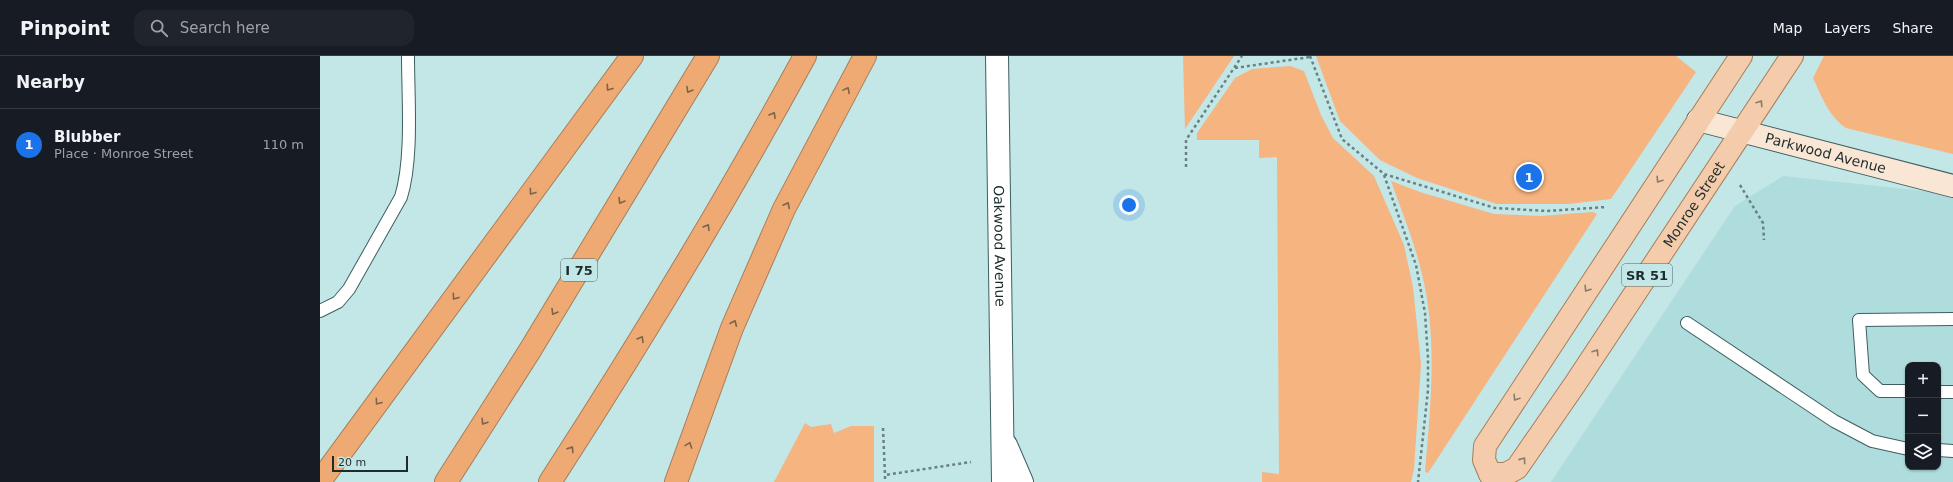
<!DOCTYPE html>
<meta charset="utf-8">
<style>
body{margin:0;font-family:"DejaVu Sans",sans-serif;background:#20242c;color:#f1f3f6}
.controls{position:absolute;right:12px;bottom:12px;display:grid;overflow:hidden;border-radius:8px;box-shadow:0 1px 3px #0004}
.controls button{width:36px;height:36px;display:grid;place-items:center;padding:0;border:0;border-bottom:1px solid #363941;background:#171b24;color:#f1f3f6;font:20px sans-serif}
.scale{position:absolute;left:12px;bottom:10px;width:76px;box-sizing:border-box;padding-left:4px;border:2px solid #1d2b2b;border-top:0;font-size:11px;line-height:14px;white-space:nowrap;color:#1d2b2b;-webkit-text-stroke:3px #c3e6e7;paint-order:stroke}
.you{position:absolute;left:809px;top:149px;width:14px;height:14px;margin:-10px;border:3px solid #fff;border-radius:50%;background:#1a73e8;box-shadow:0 0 0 6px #1a73e833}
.badge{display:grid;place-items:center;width:26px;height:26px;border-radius:50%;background:#1a73e8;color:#fff;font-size:13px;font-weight:700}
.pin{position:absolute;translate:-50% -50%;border:2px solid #fff;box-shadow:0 1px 4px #0006}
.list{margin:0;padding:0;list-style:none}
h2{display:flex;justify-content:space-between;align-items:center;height:52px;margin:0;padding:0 16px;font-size:17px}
h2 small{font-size:13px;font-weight:400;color:#9ea1a6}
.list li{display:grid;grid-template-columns:26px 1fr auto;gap:12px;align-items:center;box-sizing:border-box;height:72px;padding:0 16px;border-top:1px solid #363941}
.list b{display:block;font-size:15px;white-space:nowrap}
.list p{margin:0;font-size:13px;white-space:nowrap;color:#9ea1a6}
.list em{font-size:13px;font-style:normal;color:#9ea1a6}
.icon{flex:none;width:22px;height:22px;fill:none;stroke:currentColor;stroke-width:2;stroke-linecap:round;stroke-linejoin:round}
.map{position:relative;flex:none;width:1633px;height:426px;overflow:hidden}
header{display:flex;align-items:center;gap:24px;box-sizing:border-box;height:56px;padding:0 20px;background:#171b24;border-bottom:1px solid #363941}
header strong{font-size:19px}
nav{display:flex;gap:22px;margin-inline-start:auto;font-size:14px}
.search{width:280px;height:36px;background:#20242c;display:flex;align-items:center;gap:10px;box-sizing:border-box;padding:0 14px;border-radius:12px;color:#9ea1a6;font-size:15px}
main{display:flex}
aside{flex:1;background:#171b24}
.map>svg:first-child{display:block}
.built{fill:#afdcdd;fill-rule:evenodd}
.green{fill:#f5b480}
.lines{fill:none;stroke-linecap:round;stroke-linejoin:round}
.lane-casing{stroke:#3f5e60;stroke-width:14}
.street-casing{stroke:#3f5e60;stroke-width:24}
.secondary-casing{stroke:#3f5e60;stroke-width:24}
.primary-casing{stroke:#a67e5a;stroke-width:24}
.highway-casing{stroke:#a67e5a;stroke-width:24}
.path{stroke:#698181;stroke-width:2.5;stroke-dasharray:3 3;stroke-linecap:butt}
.lane{stroke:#fff;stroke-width:12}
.street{stroke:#fff;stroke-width:22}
.secondary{stroke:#fae6d5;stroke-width:22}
.primary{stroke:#f5ccab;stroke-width:22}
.highway{stroke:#efaa73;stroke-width:22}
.oneway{stroke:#7b644b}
.oneway2{stroke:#897c6b}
.labels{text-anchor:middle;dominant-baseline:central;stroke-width:3;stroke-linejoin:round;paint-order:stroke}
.shield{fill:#c3e6e7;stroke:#4f6363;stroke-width:1}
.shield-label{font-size:13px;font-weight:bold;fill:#1d2b2b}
.street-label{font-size:14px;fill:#1d2b2b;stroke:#c3e6e7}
</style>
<header>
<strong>Pinpoint</strong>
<div class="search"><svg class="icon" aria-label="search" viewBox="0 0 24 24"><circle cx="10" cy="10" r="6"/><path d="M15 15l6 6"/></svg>Search here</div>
<nav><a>Map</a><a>Layers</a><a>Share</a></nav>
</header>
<main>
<aside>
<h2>Nearby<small></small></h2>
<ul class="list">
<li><span class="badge">1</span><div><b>Blubber</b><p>Place · Monroe Street</p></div><em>110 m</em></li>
</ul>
</aside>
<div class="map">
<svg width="1633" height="426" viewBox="0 0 1633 426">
<rect width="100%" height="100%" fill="#c3e6e7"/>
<!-- built -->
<path class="built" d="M1463,120L1633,138V426H1231L1415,150ZM1588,309H1618V411H1588Z"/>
<!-- green -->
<path class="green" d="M863,0H914L865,73Z
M996,0H1356L1376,16L1291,143L1248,148H1177L1097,122L1060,104L1020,65Z
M1504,0H1633V98L1526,72C1508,59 1502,41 1493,22Z
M970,10L984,15L1001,59L1013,82L1054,120L1084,189L1093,231L1101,308L1094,413L1091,426H942V416L959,418L957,101L939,102V84H877V77L915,22L932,13Z
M1071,125L1100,136L1174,158L1221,160L1273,156L1277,158L1108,417L1105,416C1111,345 1119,273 1098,203C1091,177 1080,151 1071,125Z
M485,367L491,371L511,368L514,377L531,370H554V426H454Z"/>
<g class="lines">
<!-- lane casing -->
<g class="lane-casing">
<path id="lane" d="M0,255L18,246L29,233L81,141C93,102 88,42 88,0
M1367,267L1514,365L1552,385L1588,393
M1588,335H1560L1543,319L1539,264L1633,263
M1618,336H1633
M1618,394L1633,395"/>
</g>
<!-- street casing -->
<g class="street-casing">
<g id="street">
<path id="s1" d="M677,0L683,426"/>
<path d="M686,389L702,426"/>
</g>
</g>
<!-- secondary casing -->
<g class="secondary-casing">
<g id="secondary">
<path id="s2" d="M1378,64L1633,130"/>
</g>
</g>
<!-- primary casing -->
<g class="primary-casing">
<g id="primary">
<path id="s3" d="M1170,418H1186L1197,412L1255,328L1472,0"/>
<path d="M1170,418L1164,404L1165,390L1421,0"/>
</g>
</g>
<!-- highway casing -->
<g class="highway-casing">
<path id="highway" d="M0,425L312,0
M126,426L209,296L388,0
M230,426C320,287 406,145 485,0
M356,426L412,272L464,153L545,0"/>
</g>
<!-- path -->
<path class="path" d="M990,0L1022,83L1064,118L1175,152L1227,155L1286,151
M915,12L990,1
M866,111V84L922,0
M1064,119L1096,209L1105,257L1108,302V334L1098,426
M1420,129L1443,167L1444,184
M563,372L565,419
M565,423V419L651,406"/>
<!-- lane -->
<use href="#lane" class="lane"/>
<!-- street -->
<use href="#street" class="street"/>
<!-- secondary -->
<use href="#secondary" class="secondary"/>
<!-- primary -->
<use href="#primary" class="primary"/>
<!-- highway -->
<use href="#highway" class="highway"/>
</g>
<!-- one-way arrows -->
<defs><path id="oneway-chevron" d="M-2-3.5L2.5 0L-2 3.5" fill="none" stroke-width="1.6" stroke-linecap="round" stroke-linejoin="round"/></defs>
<g class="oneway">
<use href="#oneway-chevron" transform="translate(289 32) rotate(126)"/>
<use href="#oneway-chevron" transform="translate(369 34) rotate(120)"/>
<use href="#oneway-chevron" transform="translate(527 34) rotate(-62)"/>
<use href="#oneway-chevron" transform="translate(453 59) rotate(-60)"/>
<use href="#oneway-chevron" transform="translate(212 136) rotate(126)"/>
<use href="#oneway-chevron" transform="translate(301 145) rotate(121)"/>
<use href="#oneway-chevron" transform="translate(467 149) rotate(-63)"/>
<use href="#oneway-chevron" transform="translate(387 171) rotate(-59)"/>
<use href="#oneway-chevron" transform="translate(135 241) rotate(126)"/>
<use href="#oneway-chevron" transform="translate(234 256) rotate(121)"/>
<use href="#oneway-chevron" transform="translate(414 267) rotate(-67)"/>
<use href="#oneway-chevron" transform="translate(321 283) rotate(-59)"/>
<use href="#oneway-chevron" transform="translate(58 346) rotate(126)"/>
<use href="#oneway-chevron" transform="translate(164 366) rotate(123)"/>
<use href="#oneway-chevron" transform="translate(369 389) rotate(-70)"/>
<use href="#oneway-chevron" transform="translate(251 393) rotate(-57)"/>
</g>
<g class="oneway2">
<use href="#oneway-chevron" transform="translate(1440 47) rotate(-56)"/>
<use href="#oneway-chevron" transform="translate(1339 124) rotate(123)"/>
<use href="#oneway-chevron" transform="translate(1267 233) rotate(123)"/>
<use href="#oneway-chevron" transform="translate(1276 296) rotate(-57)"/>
<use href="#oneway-chevron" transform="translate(1196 342) rotate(123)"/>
<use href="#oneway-chevron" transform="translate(1203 404) rotate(-55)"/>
</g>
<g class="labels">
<!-- shield labels -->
<g class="shield">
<rect x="241" y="203" width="36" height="22" rx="3"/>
<rect x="1302" y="208" width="50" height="22" rx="3"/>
</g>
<g class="shield-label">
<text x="259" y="214">I 75</text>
<text x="1327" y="219">SR 51</text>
</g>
<!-- street labels -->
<g class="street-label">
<text stroke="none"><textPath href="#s2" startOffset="132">Parkwood Avenue</textPath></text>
<text stroke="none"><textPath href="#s3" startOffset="346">Monroe Street</textPath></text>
<text stroke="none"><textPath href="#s1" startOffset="190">Oakwood Avenue</textPath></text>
</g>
</g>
</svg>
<div class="controls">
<button>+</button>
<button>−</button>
<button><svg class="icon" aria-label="layers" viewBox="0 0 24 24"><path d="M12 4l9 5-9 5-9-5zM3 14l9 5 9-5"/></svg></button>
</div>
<div class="scale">20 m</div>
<div class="you"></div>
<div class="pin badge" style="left:1209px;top:121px">1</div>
</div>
</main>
